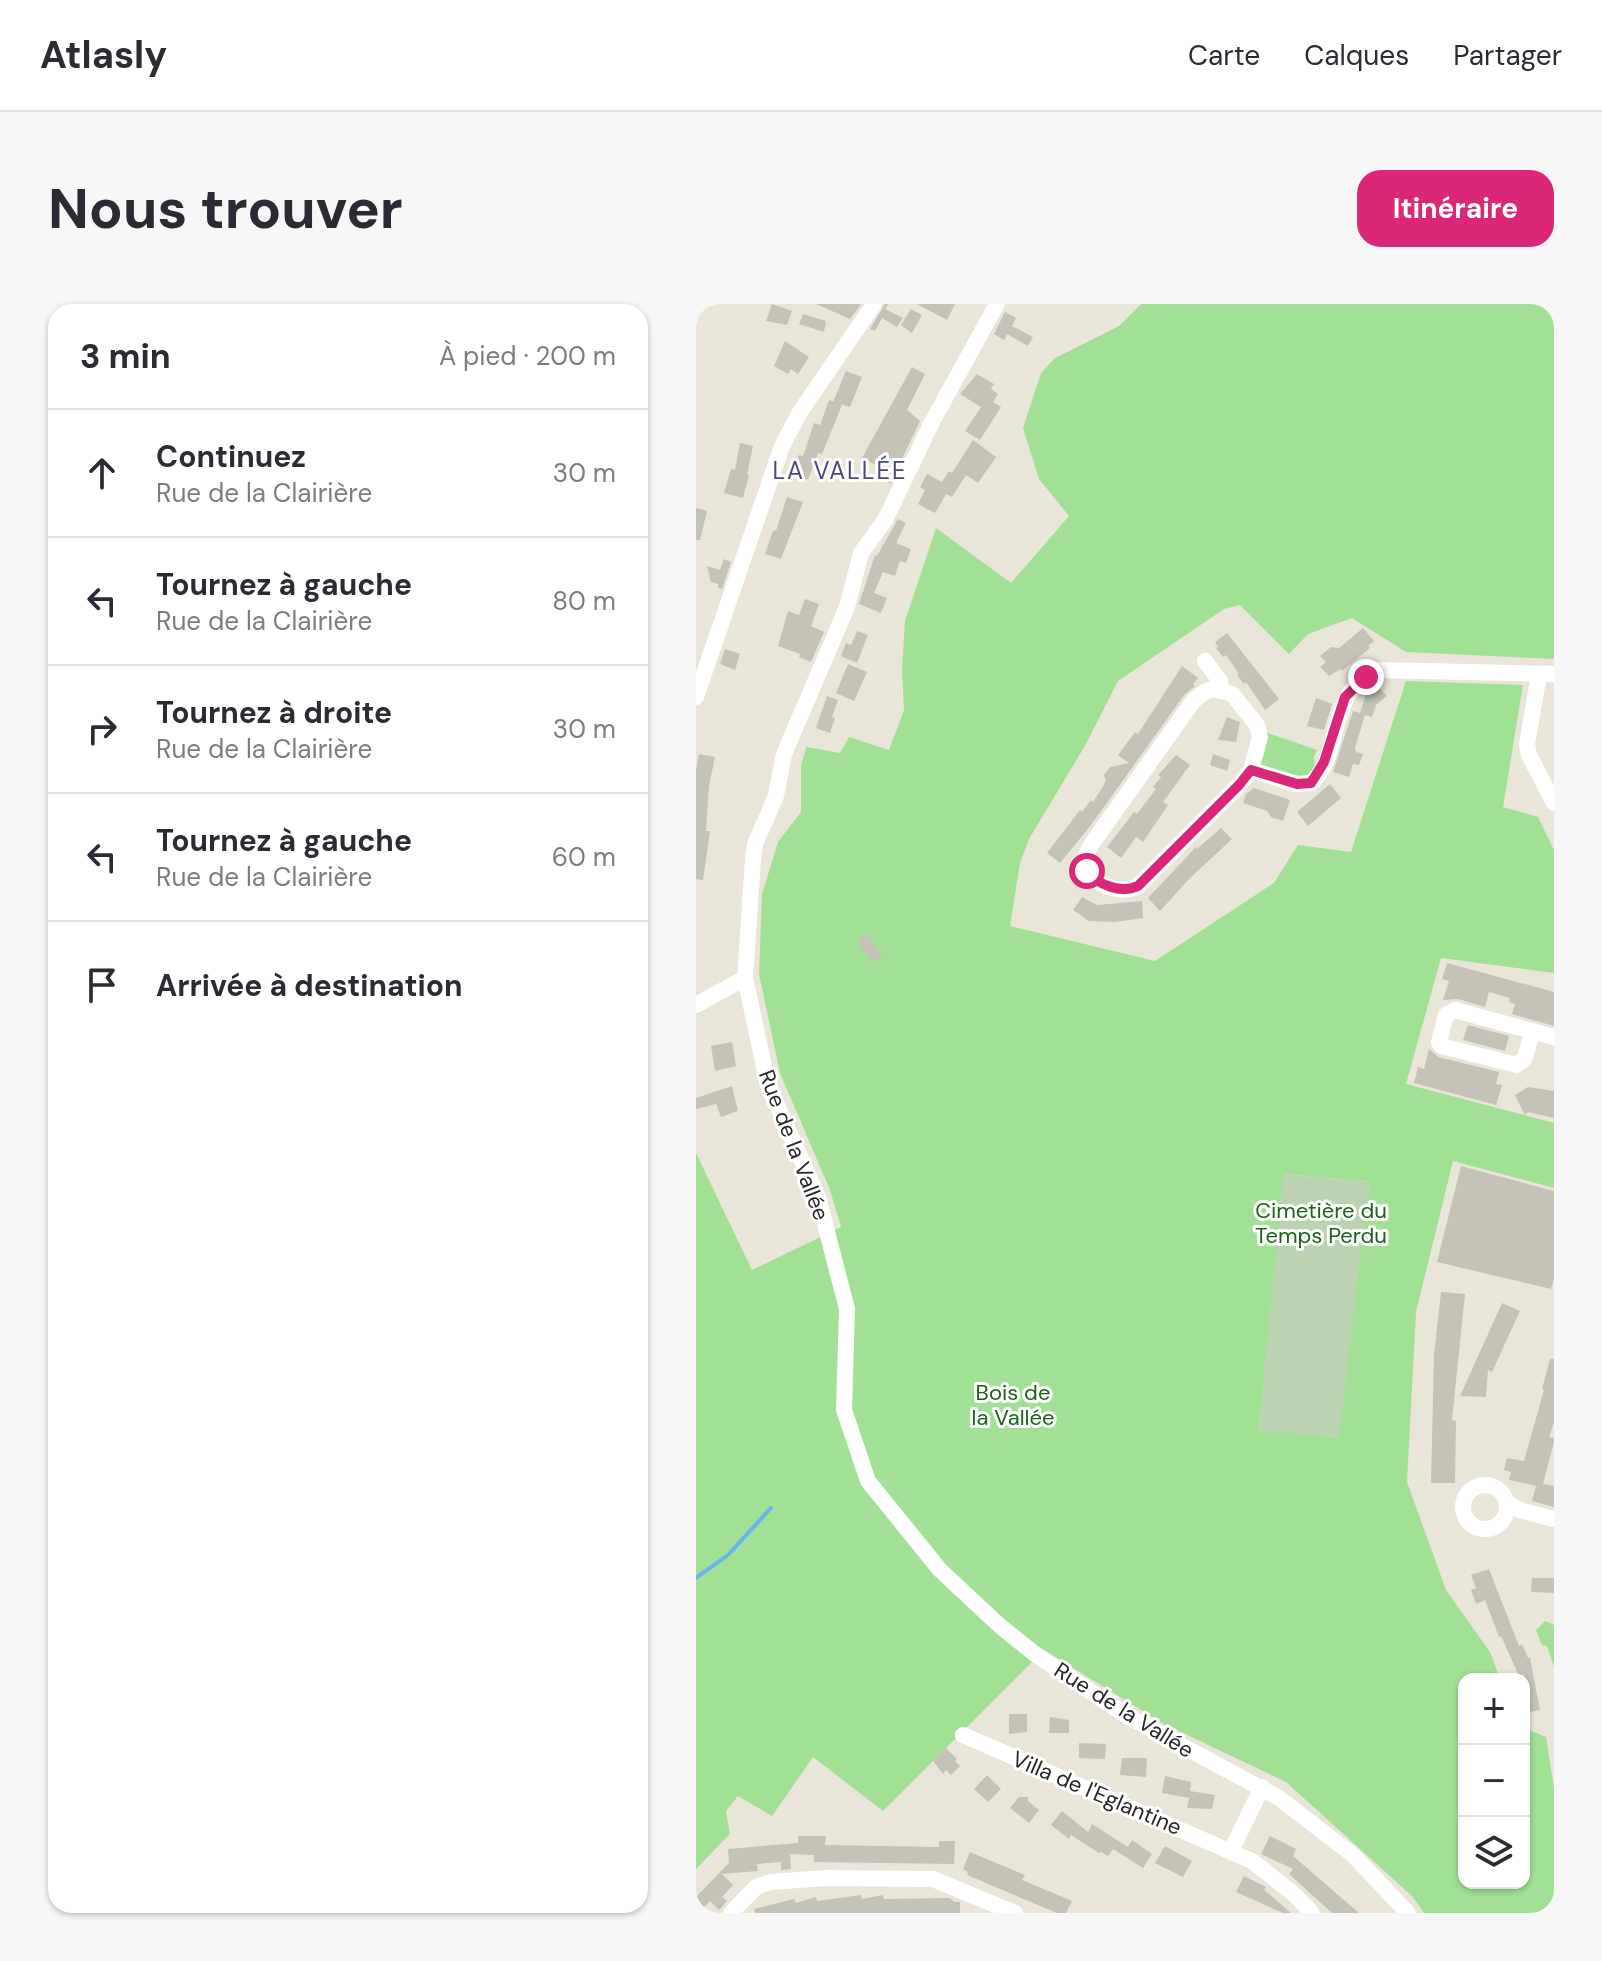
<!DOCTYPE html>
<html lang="fr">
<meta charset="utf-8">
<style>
body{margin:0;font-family:"DM Sans",sans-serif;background:#f7f7f7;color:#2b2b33}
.controls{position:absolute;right:24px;bottom:24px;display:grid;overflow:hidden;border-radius:16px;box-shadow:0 2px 6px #0004}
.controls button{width:72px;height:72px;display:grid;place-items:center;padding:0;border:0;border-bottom:2px solid #e1e1e2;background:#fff;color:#2b2b33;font:40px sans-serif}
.stop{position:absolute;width:24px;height:24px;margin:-18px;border:6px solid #db2777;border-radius:50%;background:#fff}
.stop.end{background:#db2777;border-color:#fff;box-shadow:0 2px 8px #0008}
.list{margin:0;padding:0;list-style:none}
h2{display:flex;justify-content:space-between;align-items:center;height:104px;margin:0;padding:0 32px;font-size:34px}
h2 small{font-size:26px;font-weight:400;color:#7c7c81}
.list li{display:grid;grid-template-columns:52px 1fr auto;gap:24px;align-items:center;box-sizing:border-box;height:128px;padding:0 32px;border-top:2px solid #e1e1e2}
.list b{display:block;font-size:30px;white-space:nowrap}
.list p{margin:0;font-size:26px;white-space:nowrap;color:#7c7c81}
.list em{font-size:26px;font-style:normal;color:#7c7c81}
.icon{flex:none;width:44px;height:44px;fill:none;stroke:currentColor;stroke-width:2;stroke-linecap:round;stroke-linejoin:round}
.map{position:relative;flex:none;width:858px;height:1609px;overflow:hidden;border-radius:24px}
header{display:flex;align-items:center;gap:48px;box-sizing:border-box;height:112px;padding:0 40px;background:#fff;border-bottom:2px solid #e1e1e2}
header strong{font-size:38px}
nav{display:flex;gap:44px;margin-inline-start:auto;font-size:28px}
.intro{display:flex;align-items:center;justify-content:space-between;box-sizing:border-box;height:192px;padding:0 48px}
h1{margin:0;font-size:56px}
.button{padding:20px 36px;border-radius:24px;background:#db2777;color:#fff;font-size:28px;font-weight:700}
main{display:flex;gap:48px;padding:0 48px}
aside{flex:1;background:#fff;border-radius:24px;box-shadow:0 2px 6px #0004}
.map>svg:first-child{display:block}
.green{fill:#a2e095;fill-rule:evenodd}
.cemetery{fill:#bbd3b0}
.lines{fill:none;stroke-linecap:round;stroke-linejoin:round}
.stream{stroke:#6cb4eb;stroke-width:4}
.building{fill:#c5c2b8}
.minor{stroke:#fff;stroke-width:16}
.route{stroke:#db2777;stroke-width:10}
.labels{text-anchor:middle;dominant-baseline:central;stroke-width:6;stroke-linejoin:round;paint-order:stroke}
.street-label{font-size:22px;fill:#272727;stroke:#fff}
.park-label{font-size:22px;fill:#1d611a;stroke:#fff}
.neighbourhood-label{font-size:24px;letter-spacing:2px;fill:#494a76;stroke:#fff}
</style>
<header>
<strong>Atlasly</strong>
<nav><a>Carte</a><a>Calques</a><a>Partager</a></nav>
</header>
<div class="intro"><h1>Nous trouver</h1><a class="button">Itinéraire</a></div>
<main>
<aside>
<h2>3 min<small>À pied · 200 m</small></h2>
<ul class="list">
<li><svg class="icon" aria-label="ahead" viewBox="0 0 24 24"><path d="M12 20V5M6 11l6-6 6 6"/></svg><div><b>Continuez</b><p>Rue de la Clairière</p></div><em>30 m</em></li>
<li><svg class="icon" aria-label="left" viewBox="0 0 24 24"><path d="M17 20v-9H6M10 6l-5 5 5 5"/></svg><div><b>Tournez à gauche</b><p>Rue de la Clairière</p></div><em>80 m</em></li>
<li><svg class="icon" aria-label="right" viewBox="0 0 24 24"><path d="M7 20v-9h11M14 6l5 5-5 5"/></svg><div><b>Tournez à droite</b><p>Rue de la Clairière</p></div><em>30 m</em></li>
<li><svg class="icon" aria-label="left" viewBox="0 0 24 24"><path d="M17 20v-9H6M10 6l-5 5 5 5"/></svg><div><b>Tournez à gauche</b><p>Rue de la Clairière</p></div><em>60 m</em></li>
<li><svg class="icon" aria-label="arrive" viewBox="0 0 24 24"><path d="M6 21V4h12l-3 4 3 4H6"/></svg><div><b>Arrivée à destination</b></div></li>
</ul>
</aside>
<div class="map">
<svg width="858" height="1609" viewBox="0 0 858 1609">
<rect width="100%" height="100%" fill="#eae5d9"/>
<!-- green -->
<path class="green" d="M445,0H858V355L710,348L656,314L612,330L593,350L544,301L528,305L422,377L390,440L333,535L324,559L314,622L459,657L578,579L602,541L655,548L710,377L827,381L807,503L842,513L858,546V669L745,654L710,780L858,819V884L757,857L720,1008L711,1178L750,1286L794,1348L804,1375H768V1579H828V1424L850,1433L858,1484V1609H728L717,1593L590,1478L466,1419L348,1346L187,1507L117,1453L76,1512L42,1492L30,1507L34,1530L0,1565V849L56,966L145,923L134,886L84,769L63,670L66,590L82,538L105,508V462L110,443L144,449L153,433L193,446L208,406L206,366L209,317L240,224L315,279L373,212L343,175L327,124L345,69L359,54L423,22ZM588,870L673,878L642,1133L563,1126Z
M569,428L621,446L618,453L619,466L606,476L563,460Z
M849,1317L858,1321V1363L851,1342L846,1341L840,1326Z"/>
<!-- cemetery -->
<path class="cemetery" d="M587,870L673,878L643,1133L563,1127Z"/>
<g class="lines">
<!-- stream -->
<path class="stream" d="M0,1274L32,1251L75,1204"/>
</g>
<!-- building -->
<path class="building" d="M76,0L96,7L91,21L70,17Z
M120,0H165L154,15Z
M189,0H192L189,5L207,14L201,23L186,14L179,27L174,25Z
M221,0H259L251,16Z
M215,5L226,11L216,29L205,21Z
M309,8L320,14L316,22L337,33L332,42L311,30L308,36L298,30Z
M107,10L130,17L128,28L103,20Z
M89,37L113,53L102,70L95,65L92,70L78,62Z
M216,63L229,70L211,106L224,117L194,180L189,177L194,168L166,154Z
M150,67L166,73L154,103L137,98Z
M281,70L298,80L295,85L302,90L297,98L305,103L284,136L269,127L285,103L264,90Z
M133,96L146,101L126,150L122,149L112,176L96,170L103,151L107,152L118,119L124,121Z
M277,136L300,153L282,179L270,171L256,193L250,190L239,209L222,200L229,186L224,183L231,170L246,178L253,167L256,169Z
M44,139L57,142L51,171H53L47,194L28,189L35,165L39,166Z
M91,193L107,198L85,255L69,250L75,232L78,226L80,227Z
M0,204L11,207L4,236H0Z
M202,215L210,219L200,239L215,245L210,259L204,257L199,272L187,268L178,289L191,294L185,309L163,300L179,251L181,252Z
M28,255L35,258L26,285L22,284V280L15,278L11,262L24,266Z
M109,295L123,300L115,322L128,328L115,358L103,353L104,350L82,342L92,307L103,311Z
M667,324L678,337L672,342L674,344L646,367L645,365L633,372L624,363L630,358L624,352L635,343L643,344Z
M161,327L172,331L161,359L145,352L150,339L155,341Z
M531,329L583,395L569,406L550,378L548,380L541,371L543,370L530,351L527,353L520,344L522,343L519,338Z
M29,345L44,350L39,366L24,360Z
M152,360L171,368L158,397L140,389Z
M486,362L502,374L497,380L499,382L489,390L395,521L364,559L351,549L384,506L386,508L395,496L397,498L408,481L410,475L407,472L414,463L433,459L422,451L439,428L442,430Z
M680,380L691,392L680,401L676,413L669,411L659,444L660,448L667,450L663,461L657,460L653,473L637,468L656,410L657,407L664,409L671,387Z
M131,392L142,396L136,413L139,414L134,429L120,424Z
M620,394L636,400L628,426L611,422Z
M531,413L544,418L540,438L522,436Z
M3,450L19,453L13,482L10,527H14L7,576L0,575V466Z
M517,450L534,456L531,467L514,461Z
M480,451L494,461L467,498L472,501L447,538L440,533L425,554L411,543L438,508L441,510L460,485L457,483L465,473L462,471Z
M634,480L645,494L612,522L601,508Z
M558,484L594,496L587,517L575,513L571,507L547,499L550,490Z
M525,524L536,535L493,575L464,607L452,594L500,543L501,545Z
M386,593L401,601L446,597L447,614L419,618L393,617L377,606Z
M170,630L187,652L178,659L161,637Z
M751,659L858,688V722L816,710L819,700L813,698L814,694L793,688L789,703L762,695L747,696L753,677L746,675Z
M772,721L813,732L809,747L767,736Z
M36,738L40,762L19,767L15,742Z
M733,745L742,753L803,768L800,780L806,781L800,801L718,779L722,763L728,765Z
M36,782L42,807L25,813L20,800L0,805V794Z
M832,783L858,787V814L832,808L829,811L819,791Z
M765,862L858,887V974L855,985L741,958Z
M745,988L769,990L756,1116L760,1117L759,1179H735L738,1051Z
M806,999L824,1007L796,1068L792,1066L790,1093L764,1092Z
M854,1055H858V1118L853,1133L858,1134V1138L847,1180L858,1182V1203L836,1197L840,1182L813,1176L815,1168L808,1166L811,1154L828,1157L848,1086L846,1085Z
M793,1265L823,1342L826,1340L832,1354H834L844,1406L829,1409L828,1370L823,1372L805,1332L803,1333L789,1296L780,1300L775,1286L780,1284L775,1271Z
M836,1274H858V1289L835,1288Z
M313,1410H331V1428L313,1430Z
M354,1413L373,1416V1429H353Z
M383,1439L410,1440L409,1455L383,1454Z
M250,1444L261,1455L259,1457L264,1462L255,1471L250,1466L247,1470L237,1457Z
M426,1454H451L450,1473L424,1471Z
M291,1471L305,1485L292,1498L278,1485Z
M469,1472L495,1478L494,1487L519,1491L516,1505L491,1504L493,1494L466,1489Z
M323,1493H332V1497L343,1506L333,1519L314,1504Z
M366,1507L392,1528L396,1520L432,1543L436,1536L456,1550L447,1564L417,1545L412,1552L405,1548L403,1549L375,1531L373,1535L355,1521Z
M102,1532H130L129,1541L243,1543V1537H259L258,1560L118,1558V1551L94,1550L95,1565L85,1566V1558L61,1560L62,1567L26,1570L37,1581L26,1593L31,1597L23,1606L14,1597L3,1609H0V1593L33,1559L32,1545L102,1539Z
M574,1532L600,1545L597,1552L663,1609H636L593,1570L597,1565L565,1550Z
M469,1542L496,1557L487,1573L459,1559Z
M274,1548L329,1571L326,1576L376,1597L370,1609H361L271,1571L272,1568L267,1565Z
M548,1572L570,1583L568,1586L595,1609H587L540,1588Z
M165,1591L166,1595L187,1591L188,1595L254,1594L258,1598H264V1609H59L58,1605L98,1595L100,1599L120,1593L121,1597Z"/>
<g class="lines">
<!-- minor -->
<path class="minor" d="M301,0L236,118L189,216L165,249L151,303L88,450L80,492L59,540L57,555L49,674L72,781L122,893L151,1005L148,1106L172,1177L244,1266L304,1322L339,1350L431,1412L583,1494L657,1551L712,1609
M509,357L524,377L525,385
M843,371L831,440L833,451L858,499
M517,385L536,390L561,421L564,433L555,466L543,481L442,582C418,595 377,571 395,541L498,396L510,387Z
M0,393L86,142L104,108L178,0
M555,466L601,480L615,479C649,448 627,393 681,366L858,370
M0,701L49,674
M836,728L829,754L821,761L745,742L743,738L750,711L759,706L858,733
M767 1203a22 22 0 1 1 44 0a22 22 0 1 1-44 0Z
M810,1197L823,1206L858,1215
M267,1431L556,1557L599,1591L616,1609
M535,1547L566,1483
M35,1609L60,1583L74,1578L131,1574L237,1575L319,1609"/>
</g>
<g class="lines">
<!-- route -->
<path class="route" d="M391,567C402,581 425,590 442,582L543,481L555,466L601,480L615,479L628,458L649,393L670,373"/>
</g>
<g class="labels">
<!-- street labels -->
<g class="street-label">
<text transform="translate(98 841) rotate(69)">Rue de la Vallée</text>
<text transform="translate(428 1406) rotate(32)">Rue de la Vallée</text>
<text transform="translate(401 1489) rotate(23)">Villa de l'Eglantine</text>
</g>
<!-- park labels -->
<g class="park-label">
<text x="625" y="906">Cimetière du<tspan x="625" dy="25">Temps Perdu</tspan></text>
<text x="317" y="1088">Bois de<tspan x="317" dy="25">la Vallée</tspan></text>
</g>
<!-- neighbourhood labels -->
<g class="neighbourhood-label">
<text x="144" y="166">LA VALLÉE</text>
</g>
</g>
</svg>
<div class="controls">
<button>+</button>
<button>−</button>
<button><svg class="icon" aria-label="layers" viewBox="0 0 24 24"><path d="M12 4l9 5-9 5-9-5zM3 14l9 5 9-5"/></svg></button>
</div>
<div class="stop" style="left:391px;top:567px"></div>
<div class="stop end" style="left:670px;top:373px"></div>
</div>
</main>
